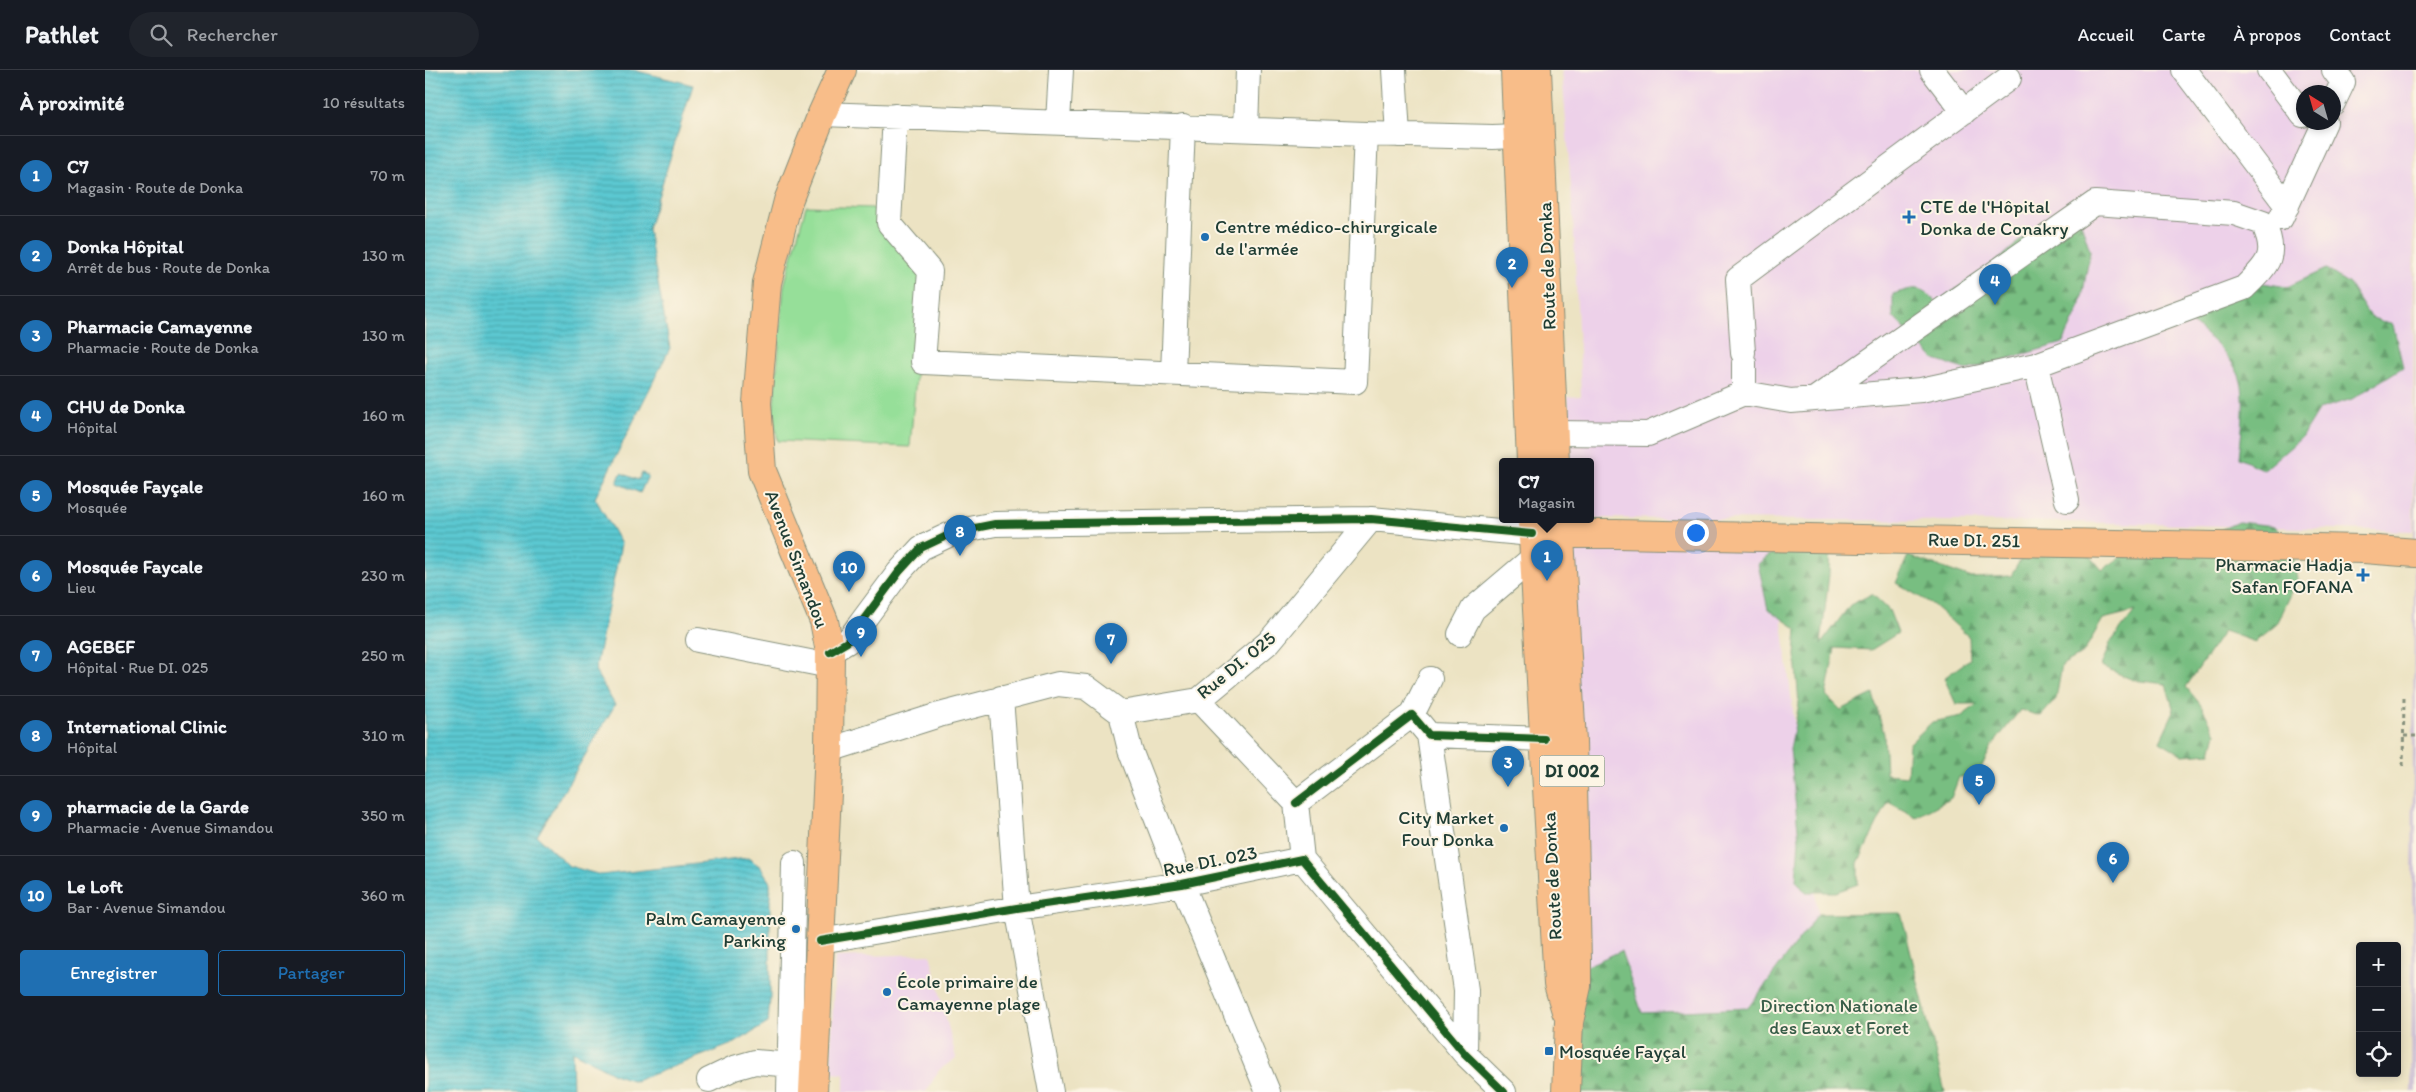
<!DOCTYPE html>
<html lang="fr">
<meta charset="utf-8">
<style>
body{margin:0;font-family:Itim,sans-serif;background:#20242c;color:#f1f3f6}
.controls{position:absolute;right:15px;bottom:15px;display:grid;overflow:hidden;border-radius:5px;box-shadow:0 2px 8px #0003}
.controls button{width:45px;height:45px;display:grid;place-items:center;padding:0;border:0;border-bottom:1px solid #363941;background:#171b24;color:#f1f3f6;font:25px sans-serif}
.compass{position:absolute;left:1871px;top:15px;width:45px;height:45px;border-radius:50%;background:#171b24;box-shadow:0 2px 8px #0003;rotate:323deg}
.you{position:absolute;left:1270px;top:462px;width:18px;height:18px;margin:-12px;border:4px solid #fff;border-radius:50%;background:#1a73e8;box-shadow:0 0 0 8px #1a73e833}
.badge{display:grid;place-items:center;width:32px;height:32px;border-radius:50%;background:#1f6fb2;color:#fff;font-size:16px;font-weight:700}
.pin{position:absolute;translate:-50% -41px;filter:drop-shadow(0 1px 2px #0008)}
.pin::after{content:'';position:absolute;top:26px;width:18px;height:15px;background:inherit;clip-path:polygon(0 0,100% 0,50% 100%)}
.popup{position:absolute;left:1074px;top:388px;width:95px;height:65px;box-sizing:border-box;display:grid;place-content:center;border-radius:5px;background:#171b24;filter:drop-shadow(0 1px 4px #0005);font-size:16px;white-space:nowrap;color:#9ea1a6}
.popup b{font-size:19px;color:#f1f3f6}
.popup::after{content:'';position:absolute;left:50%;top:100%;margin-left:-10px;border:10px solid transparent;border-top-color:#171b24}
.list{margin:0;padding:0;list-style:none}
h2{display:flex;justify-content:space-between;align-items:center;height:65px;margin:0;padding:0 20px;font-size:21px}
h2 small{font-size:16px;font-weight:400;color:#9ea1a6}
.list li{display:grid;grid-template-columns:32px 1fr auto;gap:15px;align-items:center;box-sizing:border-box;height:80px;padding:0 20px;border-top:1px solid #363941}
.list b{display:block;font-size:19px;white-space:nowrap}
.list p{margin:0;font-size:16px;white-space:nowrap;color:#9ea1a6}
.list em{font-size:16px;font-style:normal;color:#9ea1a6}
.actions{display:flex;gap:10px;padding:15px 20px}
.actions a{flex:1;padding:11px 0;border:1px solid #1f6fb2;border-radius:5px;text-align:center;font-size:18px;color:#1f6fb2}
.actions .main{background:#1f6fb2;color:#fff}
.icon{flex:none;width:28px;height:28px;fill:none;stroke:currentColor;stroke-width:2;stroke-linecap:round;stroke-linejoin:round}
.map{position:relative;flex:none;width:1991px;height:1022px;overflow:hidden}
header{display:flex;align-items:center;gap:30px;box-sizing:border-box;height:70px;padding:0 25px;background:#171b24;border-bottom:1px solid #363941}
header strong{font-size:24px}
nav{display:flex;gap:28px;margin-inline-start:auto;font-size:18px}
.search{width:350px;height:45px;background:#20242c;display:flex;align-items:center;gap:12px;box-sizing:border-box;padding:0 18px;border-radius:28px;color:#9ea1a6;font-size:19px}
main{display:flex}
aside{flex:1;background:#171b24}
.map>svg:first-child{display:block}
.built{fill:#edd1e9;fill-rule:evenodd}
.railway{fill:#ccbfd4}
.green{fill:#96df99;stroke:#5a8e66}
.forest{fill:url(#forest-firs);stroke:#4c7e5a}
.water{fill:url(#water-rules);stroke:#3d8282}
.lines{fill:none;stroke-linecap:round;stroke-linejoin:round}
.minor-casing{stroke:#86907c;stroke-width:26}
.major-casing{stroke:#86907c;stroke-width:30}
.path{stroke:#86907c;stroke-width:3;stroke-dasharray:4 4;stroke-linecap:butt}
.minor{stroke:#fff;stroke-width:24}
.major{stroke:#f8bd89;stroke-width:28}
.cycleway-casing{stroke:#fcf5e5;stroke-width:11}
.cycleway{stroke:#1b5e20;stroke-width:8}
.poi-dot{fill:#1f6fb2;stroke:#fcf5e5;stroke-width:2}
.labels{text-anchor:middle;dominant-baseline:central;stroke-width:4;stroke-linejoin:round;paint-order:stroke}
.shield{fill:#fcf5e5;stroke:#617469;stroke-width:1}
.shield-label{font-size:18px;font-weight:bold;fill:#1f3d34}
.poi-label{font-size:19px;fill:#1f3d34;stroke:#fcf5e5;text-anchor:start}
.street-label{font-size:19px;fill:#1f3d34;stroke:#fcf5e5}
.park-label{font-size:19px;fill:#375d48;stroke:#fcf5e5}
</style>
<header>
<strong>Pathlet</strong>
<div class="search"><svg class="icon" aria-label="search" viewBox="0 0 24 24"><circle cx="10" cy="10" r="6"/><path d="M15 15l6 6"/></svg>Rechercher</div>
<nav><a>Accueil</a><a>Carte</a><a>À propos</a><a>Contact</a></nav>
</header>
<main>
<aside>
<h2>À proximité<small>10 résultats</small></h2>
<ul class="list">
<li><span class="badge">1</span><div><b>C7</b><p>Magasin · Route de Donka</p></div><em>70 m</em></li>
<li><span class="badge">2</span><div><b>Donka Hôpital</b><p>Arrêt de bus · Route de Donka</p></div><em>130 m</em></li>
<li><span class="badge">3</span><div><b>Pharmacie Camayenne</b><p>Pharmacie · Route de Donka</p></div><em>130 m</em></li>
<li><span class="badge">4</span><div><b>CHU de Donka</b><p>Hôpital</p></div><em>160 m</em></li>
<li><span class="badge">5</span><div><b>Mosquée Fayçale</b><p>Mosquée</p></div><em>160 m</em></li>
<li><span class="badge">6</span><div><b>Mosquée Faycale</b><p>Lieu</p></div><em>230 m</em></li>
<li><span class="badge">7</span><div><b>AGEBEF</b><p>Hôpital · Rue DI. 025</p></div><em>250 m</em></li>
<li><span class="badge">8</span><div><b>International Clinic</b><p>Hôpital</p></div><em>310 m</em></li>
<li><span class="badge">9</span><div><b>pharmacie de la Garde</b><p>Pharmacie · Avenue Simandou</p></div><em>350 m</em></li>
<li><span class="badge">10</span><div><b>Le Loft</b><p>Bar · Avenue Simandou</p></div><em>360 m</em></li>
</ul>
<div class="actions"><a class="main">Enregistrer</a><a>Partager</a></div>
</aside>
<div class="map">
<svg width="1991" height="1022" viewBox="0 0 1991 1022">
<defs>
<pattern id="forest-firs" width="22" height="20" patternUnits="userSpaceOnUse" patternTransform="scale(1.25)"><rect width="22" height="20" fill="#78be81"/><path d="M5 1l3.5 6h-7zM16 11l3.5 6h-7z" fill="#629c6a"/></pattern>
<pattern id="water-rules" width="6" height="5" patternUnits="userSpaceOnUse" patternTransform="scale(1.25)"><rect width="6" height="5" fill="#5bc8d1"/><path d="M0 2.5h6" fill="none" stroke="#4ba4aa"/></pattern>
</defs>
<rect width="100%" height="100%" fill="#fcf5e5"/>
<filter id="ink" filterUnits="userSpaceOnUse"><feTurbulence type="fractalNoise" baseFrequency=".02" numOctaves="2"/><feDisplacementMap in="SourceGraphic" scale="10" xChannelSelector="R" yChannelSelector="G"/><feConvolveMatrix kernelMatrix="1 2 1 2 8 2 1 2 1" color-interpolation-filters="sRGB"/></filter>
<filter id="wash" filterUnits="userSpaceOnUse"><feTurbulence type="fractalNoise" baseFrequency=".0096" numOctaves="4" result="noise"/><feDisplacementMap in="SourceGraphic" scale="20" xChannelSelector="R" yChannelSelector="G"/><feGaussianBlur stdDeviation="1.12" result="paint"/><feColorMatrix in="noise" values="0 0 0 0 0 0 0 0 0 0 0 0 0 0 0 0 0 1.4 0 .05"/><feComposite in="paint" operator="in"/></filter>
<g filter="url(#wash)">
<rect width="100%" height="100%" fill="#ece3c3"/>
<!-- built -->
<path class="built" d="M1137,0H1989L1988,461L1647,452L1166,448V392H1146L1143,327L1156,326L1148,144ZM1878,22H1908V52H1878Z
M1158,468L1347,470L1393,844L1323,938L1217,943L1196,881L1145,903L1139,892L1124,488Z
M505,884L531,988L514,1000L501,1022H419V1004L405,1003L410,887Z"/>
<!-- railway -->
<path class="railway" d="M1991,133V1022H1986Z"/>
<!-- green -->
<path class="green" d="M381,136L448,138L499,212L485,377L353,371L348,345L359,216Z"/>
<!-- forest -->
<path class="forest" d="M1642,137L1654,146L1665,181L1656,234L1638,273L1542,300L1510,290L1468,247V224C1492,217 1494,215 1512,232L1578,186L1609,158Z
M1901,199L1924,214L1945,247L1968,255L1978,297L1927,329L1894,339L1876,368L1839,400L1814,388C1816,365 1823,324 1813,303C1803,282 1782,266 1765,251L1781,219L1814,209L1862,217Z
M1813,452L1850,456L1866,476L1873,509L1852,554L1830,572L1799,561L1761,617L1775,634L1791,663L1786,683L1758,685L1735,671L1749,641L1741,614L1708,610L1676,596L1685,573L1710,541L1678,549L1658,583L1637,595L1631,629L1616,646L1595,640L1567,676L1552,706L1534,707L1526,728L1491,747L1463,732L1433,793V814L1411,822H1380L1371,810L1374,770L1365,679L1374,634L1370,585L1372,559L1343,539L1333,494L1372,463L1405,466L1404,504L1396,574L1425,535L1447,524L1464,540L1473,563L1446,580L1410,578L1401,625L1416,640L1448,624L1459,664L1461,704L1482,706L1484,674L1507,652L1537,646L1553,634H1531L1519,608L1545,589L1544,567L1507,534L1471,513L1483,486L1547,508L1586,506L1597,487L1655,473L1677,500L1714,475L1758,477Z
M1476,843L1520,1022H1147L1145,903L1196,881L1217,943L1323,938L1393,844Z"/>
<!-- water -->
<path class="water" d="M0,0H208L268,15L223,159L245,278L170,428L196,474L170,601L190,635L112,766L144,796L176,805L323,788L336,797L345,813V929L343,953L310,973L210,1011L191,1005L147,981L148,1022H0Z
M196,403L213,410L217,403L223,406L215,423L192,413Z"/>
</g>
<g filter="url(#ink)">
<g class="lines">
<!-- minor casing -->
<g class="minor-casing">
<path id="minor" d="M969,0L973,65
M1507,0L1539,42
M1759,0L1862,136
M1844,0L1878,45
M1908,33L1918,12L1909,0
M397,44L941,64L1068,67L1112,65
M470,46L464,153L505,201L498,292L930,312L941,64
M633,52L636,0
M821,58L823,0
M1856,148L1900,52
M1318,283L1313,209L1584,8
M1611,295L1642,430
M748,303L758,56
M1319,323V293
M1129,363L1223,364L1319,323L1366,331L1496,320L1611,295L1819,218C1842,195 1854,186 1838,153L1809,143L1670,133L1390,329
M1035,564L1048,539L1108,488
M273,570L405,596
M405,582L422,572L474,502L496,478L530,462L570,454L946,449L1107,464
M576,628L592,838L626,1022
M774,630L871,733L877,789
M696,643L705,680L757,814L843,1022
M995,654L1004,665L1119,669
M1004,665L1041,920L1040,984
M404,680L514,645L633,614L661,617L696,643L774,630L844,572L946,449
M871,733L987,645L1005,609
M395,871L592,838L757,814L877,789L1040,984L1079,1022
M284,1010L309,998L330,992L380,996
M364,1022L369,793"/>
</g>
<!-- major casing -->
<g class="major-casing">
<path id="major" d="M1090,0L1106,392
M1112,0L1130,392
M1107,450L1133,914L1141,941
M1134,450L1147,672L1152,891V916L1144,952L1141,1022
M1107,464H1191L1939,479L1991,483
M388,1022L404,680L405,582L399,551L337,401L332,333L342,213L363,131L397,44L417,0"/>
</g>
<!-- path -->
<path class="path" d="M1979,666H1991
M1978,696L1979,627"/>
<!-- minor -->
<use href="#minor" class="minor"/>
<!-- major -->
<use href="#major" class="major"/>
<!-- cycleway casing -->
<g class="cycleway-casing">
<path id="cycleway" d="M405,582L422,572L474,502L496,478L530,462L570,454L946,449L1107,464
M871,733L987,645L1004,665L1119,669
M395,871L592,838L757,814L877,789L1040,984L1079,1022"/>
</g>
<!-- cycleway -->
<use href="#cycleway" class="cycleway"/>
</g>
</g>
<!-- markers -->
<g class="poi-dot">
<path d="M1481.5 139.5h5v5h5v5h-5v5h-5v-5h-5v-5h5z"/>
<circle cx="780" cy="167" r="5"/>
<path d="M1935.5 497.5h5v5h5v5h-5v5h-5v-5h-5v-5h5z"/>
<circle cx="1079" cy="758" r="5"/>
<circle cx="371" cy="859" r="5"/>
<circle cx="462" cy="922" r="5"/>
<rect x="1119" y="976" width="10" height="10" rx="2.5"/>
</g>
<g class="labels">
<!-- shield labels -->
<rect class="shield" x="1114.5" y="685.5" width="65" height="31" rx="4"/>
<g class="shield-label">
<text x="1147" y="701">DI 002</text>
</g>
<!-- poi labels -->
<g class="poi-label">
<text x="1495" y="136">CTE de l'Hôpital<tspan x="1495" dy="22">Donka de Conakry</tspan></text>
<text x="790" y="156">Centre médico-chirurgicale<tspan x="790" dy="22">de l'armée</tspan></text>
<text x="1928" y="494" text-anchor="end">Pharmacie Hadja<tspan x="1928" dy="22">Safan FOFANA</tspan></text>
<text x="1069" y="747" text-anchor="end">City Market<tspan x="1069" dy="22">Four Donka</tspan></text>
<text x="361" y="848" text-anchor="end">Palm Camayenne<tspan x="361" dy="22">Parking</tspan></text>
<text x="472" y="911">École primaire de<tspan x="472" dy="22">Camayenne plage</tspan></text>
<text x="1134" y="981">Mosquée Fayçal</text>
</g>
<!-- street labels -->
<g class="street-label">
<text transform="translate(1122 196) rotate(-92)">Route de Donka</text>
<text transform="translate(1549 470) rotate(1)">Rue DI. 251</text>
<text transform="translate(372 489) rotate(69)">Avenue Simandou</text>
<text transform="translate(811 595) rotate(-39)">Rue DI. 025</text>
<text transform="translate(785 791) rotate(-11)">Rue DI. 023</text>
<text transform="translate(1127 806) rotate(-93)">Route de Donka</text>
</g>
<!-- park labels -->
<g class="park-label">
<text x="1414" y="935">Direction Nationale<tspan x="1414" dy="22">des Eaux et Foret</tspan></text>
</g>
</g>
</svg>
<div class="controls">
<button>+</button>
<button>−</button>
<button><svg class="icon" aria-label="locate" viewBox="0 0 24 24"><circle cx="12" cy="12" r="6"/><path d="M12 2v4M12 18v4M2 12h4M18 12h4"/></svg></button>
</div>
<svg class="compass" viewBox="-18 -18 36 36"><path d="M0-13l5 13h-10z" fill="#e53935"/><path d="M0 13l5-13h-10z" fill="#9ea1a6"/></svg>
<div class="you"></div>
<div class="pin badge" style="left:1122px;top:511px">1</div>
<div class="popup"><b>C7</b>Magasin</div>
<div class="pin badge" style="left:1087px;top:218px">2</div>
<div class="pin badge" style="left:1083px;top:717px">3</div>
<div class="pin badge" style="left:1570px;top:235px">4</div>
<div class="pin badge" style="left:1554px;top:735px">5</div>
<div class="pin badge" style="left:1688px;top:813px">6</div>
<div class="pin badge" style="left:686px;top:594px">7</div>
<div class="pin badge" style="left:535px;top:486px">8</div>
<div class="pin badge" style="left:436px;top:587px">9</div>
<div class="pin badge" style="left:424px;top:522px">10</div>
</div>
</main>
